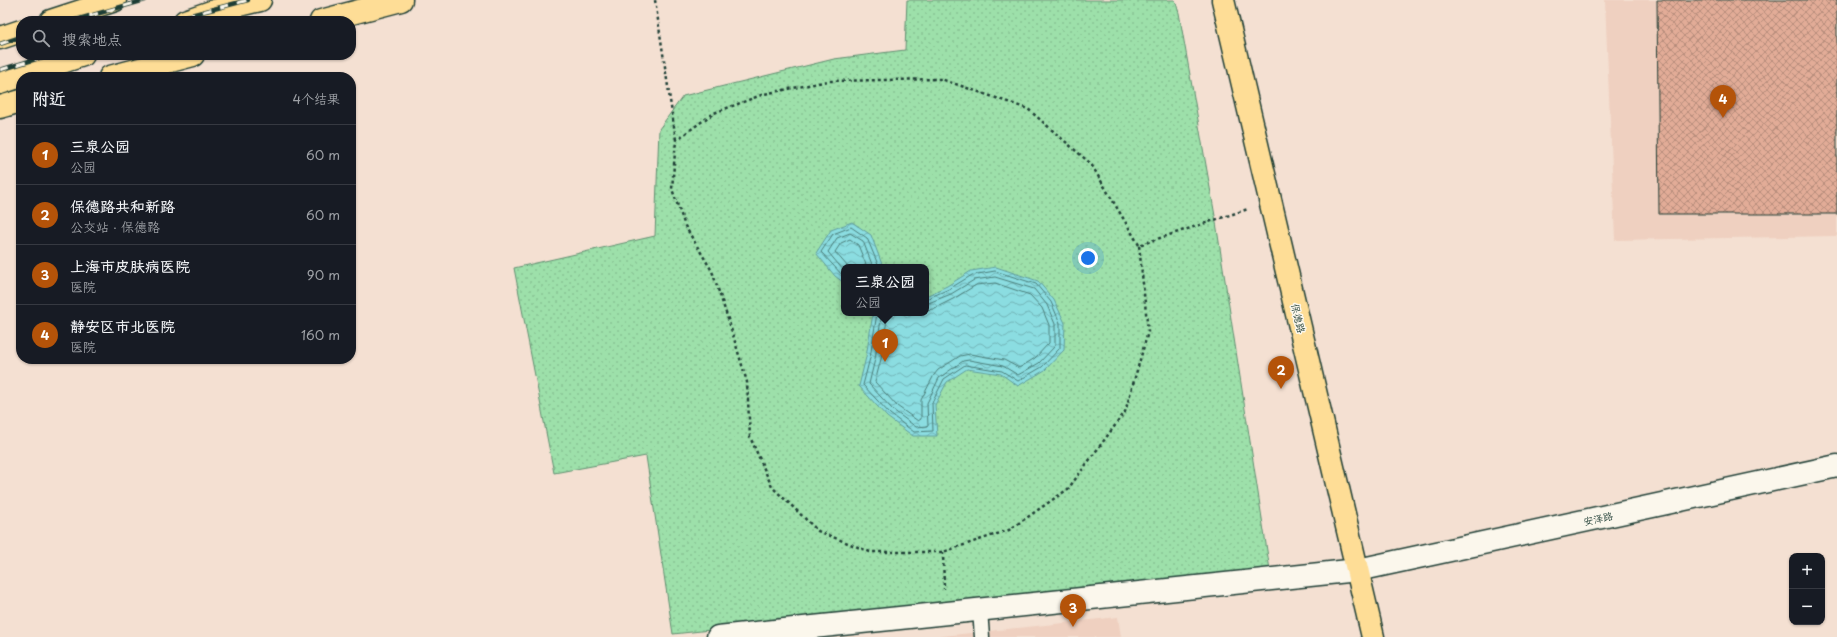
<!DOCTYPE html>
<html lang="zh">
<meta charset="utf-8">
<style>
body{margin:0;font-family:"Playpen Sans","LXGW WenKai TC",sans-serif;background:#242831;color:#f1f3f6}
.controls{position:absolute;right:12px;bottom:12px;display:grid;overflow:hidden;border-radius:8px;box-shadow:0 1px 3px #0004}
.controls button{width:36px;height:36px;display:grid;place-items:center;padding:0;border:0;border-bottom:1px solid #363941;background:#171b24;color:#f1f3f6;font:20px sans-serif}
.you{position:absolute;left:1088px;top:258px;width:14px;height:14px;margin:-10px;border:3px solid #fff;border-radius:50%;background:#1a73e8;box-shadow:0 0 0 6px #1a73e833}
.badge{display:grid;place-items:center;width:26px;height:26px;border-radius:50%;background:#b45309;color:#fff;font-size:13px;font-weight:700}
.pin{position:absolute;translate:-50% -33px;filter:drop-shadow(0 1px 2px #0008)}
.pin::after{content:'';position:absolute;top:21px;width:14px;height:12px;background:inherit;clip-path:polygon(0 0,100% 0,50% 100%)}
.popup{position:absolute;left:841px;top:264px;width:88px;height:52px;box-sizing:border-box;display:grid;place-content:center;border-radius:8px;background:#171b24;filter:drop-shadow(0 1px 3px #0005);font-size:13px;white-space:nowrap;color:#9ea1a6}
.popup b{font-size:15px;color:#f1f3f6}
.popup::after{content:'';position:absolute;left:50%;top:100%;margin-left:-8px;border:8px solid transparent;border-top-color:#171b24}
.list{margin:0;padding:0;list-style:none}
h2{display:flex;justify-content:space-between;align-items:center;height:52px;margin:0;padding:0 16px;font-size:17px}
h2 small{font-size:13px;font-weight:400;color:#9ea1a6}
.list li{display:grid;grid-template-columns:26px 1fr auto;gap:12px;align-items:center;box-sizing:border-box;height:60px;padding:0 16px;border-top:1px solid #363941}
.list b{display:block;font-size:15px;white-space:nowrap}
.list p{margin:0;font-size:13px;white-space:nowrap;color:#9ea1a6}
.list em{font-size:13px;font-style:normal;color:#9ea1a6}
.icon{flex:none;width:22px;height:22px;fill:none;stroke:currentColor;stroke-width:2;stroke-linecap:round;stroke-linejoin:round}
.map{position:relative;flex:none;width:1837px;height:637px;overflow:hidden}
.search{position:absolute;background:#171b24;box-shadow:0 1px 3px #0004;left:16px;top:16px;width:340px;height:44px;display:flex;align-items:center;gap:10px;box-sizing:border-box;padding:0 14px;border-radius:16px;color:#9ea1a6;font-size:15px}
.panel{position:absolute;background:#171b24;box-shadow:0 1px 3px #0004;left:16px;top:72px;width:340px;height:292px;border-radius:16px}
.map>svg:first-child{display:block}
.built{fill:#efd0c0}
.grass{fill:url(#grass-dots);stroke:#5e8e6f;fill-rule:evenodd}
.water{fill:url(#water-waves);stroke:#609d9c}
.lines{fill:none;stroke-linecap:round;stroke-linejoin:round}
.shore{stroke:#4a7d79;stroke-width:1}
.building{fill:url(#building-cross-hatch);stroke:#1f3d34}
.lane-casing{stroke:#1f3d34;stroke-width:17}
.street-casing{stroke:#1f3d34;stroke-width:25}
.primary-casing{stroke:#1f3d34;stroke-width:25}
.highway-casing{stroke:#1f3d34;stroke-width:25}
.path{stroke:#1f3d34;stroke-width:2.5;stroke-dasharray:3 3;stroke-linecap:butt}
.lane{stroke:#fbf7ec;stroke-width:14}
.street{stroke:#fbf7ec;stroke-width:22}
.primary{stroke:#fedd96;stroke-width:22}
.highway{stroke:#fedd96;stroke-width:22}
.rail-casing{stroke:#1f3d34;stroke-width:4.5}
.rail{stroke:#fbf7ec;stroke-width:3;stroke-dasharray:9;stroke-linecap:butt}
.labels{text-anchor:middle;dominant-baseline:central;stroke-width:3;stroke-linejoin:round;paint-order:stroke}
.street-label{font-size:10px;fill:#1f3d34;stroke:#fbf7ec}
</style>
<div class="map">
<svg width="1837" height="637" viewBox="0 0 1837 637">
<defs>
<pattern id="grass-dots" width="8" height="8" patternUnits="userSpaceOnUse"><rect width="8" height="8" fill="#9de0aa"/><path d="M2 2h.1M6 6h.1" fill="none" stroke="#87c193" stroke-width="1.8" stroke-linecap="round"/></pattern>
<pattern id="water-waves" width="16" height="10" patternUnits="userSpaceOnUse"><rect width="16" height="10" fill="#8bdde1"/><path d="M0 5q4-4 8 0t8 0" fill="none" stroke="#71b4b7"/></pattern>
<pattern id="building-cross-hatch" width="8" height="8" patternUnits="userSpaceOnUse"><rect width="8" height="8" fill="#e2ac97"/><path d="M0 0l8 8M0 8l8-8" fill="none" stroke="#b78d7c"/></pattern>
</defs>
<rect width="100%" height="100%" fill="#f4e0d2"/>
<filter id="ink" filterUnits="userSpaceOnUse"><feTurbulence type="fractalNoise" baseFrequency=".025" numOctaves="2"/><feDisplacementMap in="SourceGraphic" scale="8" xChannelSelector="R" yChannelSelector="G"/><feConvolveMatrix kernelMatrix="1 2 1 2 8 2 1 2 1" color-interpolation-filters="sRGB"/></filter>
<g filter="url(#ink)">
<!-- built -->
<path class="built" d="M1605,0H1837V236L1615,240Z
M1118,617L1121,637H934Z"/>
<!-- grass -->
<path class="grass" d="M907,0H1175L1179,13L1215,216L1270,570L673,634L646,456L554,473L514,268L655,236L659,129L683,96L834,59L905,50ZM844,267H926V313H844Z"/>
<!-- water -->
<path class="water" d="M852,222L871,235L883,267H844V283L835,276L816,253L831,230Z
M996,267L1038,281L1054,300L1065,323L1064,350L1045,370L1018,386L1001,374L967,369L947,382L935,405L937,436H913L887,417L859,386L866,357L873,313H926V296L947,286L971,271Z"/>
<g class="lines">
<!-- shore -->
<path class="shore" d="M848,267L835,252L841,243L850,239L858,245L867,267
M844,271L828,252L837,238L850,233L863,241L873,267
M844,277L821,252L833,234L851,227L867,238L879,267
M877,313L870,358L863,385L890,414L914,432L933,431L932,403L944,379L965,365L1002,371L1018,381L1042,367L1060,348V323L1051,302L1036,284L995,271L972,275L949,289L926,299
M882,313L875,359L869,384L893,410L916,427L928,426L927,403L939,378L963,361L969,360L1003,366L1018,375L1039,363L1055,346V324L1047,305L1034,289L995,277L974,280L951,294L926,304
M888,313L881,359L875,382L897,406L918,421L921,419V400L934,375L938,370L960,356L970,354L1004,360L1019,368L1035,358L1049,343V325L1042,308L1030,295L995,283L976,285L953,299L933,309L926,310"/>
</g>
<!-- building -->
<path class="building" d="M1657,0H1837V214H1659Z"/>
<g class="lines">
<!-- lane casing -->
<g class="lane-casing">
<path id="lane" d="M980,610L982,637"/>
</g>
<!-- street casing -->
<g class="street-casing">
<path id="street" d="M718,637L1358,570L1837,466"/>
</g>
<!-- primary casing -->
<g class="primary-casing">
<path id="primary" d="M1223,0L1373,637
M321,21L401,0
M110,77L193,55
M0,107L21,101"/>
</g>
<!-- highway casing -->
<g class="highway-casing">
<path id="highway" d="M51,21L115,0
M185,21L214,11L260,0
M0,38L21,31
M0,83L83,55"/>
</g>
<!-- path -->
<path class="path" d="M655,0L676,140
M1139,245L1091,164L1028,109L941,79L828,81L764,94L714,113L676,140L672,189L685,226L712,271L730,325L747,382L750,437L772,487L818,531L870,552H943L1009,530L1068,489L1125,412L1148,332L1139,245L1248,209
M943,552L944,589"/>
<!-- lane -->
<use href="#lane" class="lane"/>
<!-- street -->
<use href="#street" class="street"/>
<!-- primary -->
<use href="#primary" class="primary"/>
<!-- highway -->
<use href="#highway" class="highway"/>
<!-- rail casing -->
<g class="rail-casing">
<path id="rail" d="M72,21L145,0
M168,21L248,0
M0,44L21,37
M0,70L49,55"/>
</g>
<!-- rail -->
<use href="#rail" class="rail"/>
</g>
</g>
<g class="labels">
<!-- street labels -->
<g class="street-label">
<text transform="translate(1299 318) rotate(77)">保德路</text>
<text transform="translate(1598 518) rotate(-12)">安泽路</text>
</g>
</g>
</svg>
<div class="controls">
<button>+</button>
<button>−</button>
</div>
<div class="you"></div>
<div class="pin badge" style="left:885px;top:362px">1</div>
<div class="popup"><b>三泉公园</b>公园</div>
<div class="pin badge" style="left:1281px;top:389px">2</div>
<div class="pin badge" style="left:1073px;top:627px">3</div>
<div class="pin badge" style="left:1723px;top:118px">4</div>
<div class="search"><svg class="icon" aria-label="search" viewBox="0 0 24 24"><circle cx="10" cy="10" r="6"/><path d="M15 15l6 6"/></svg>搜索地点</div>
<section class="panel">
<h2>附近<small>4个结果</small></h2>
<ul class="list">
<li><span class="badge">1</span><div><b>三泉公园</b><p>公园</p></div><em>60 m</em></li>
<li><span class="badge">2</span><div><b>保德路共和新路</b><p>公交站 · 保德路</p></div><em>60 m</em></li>
<li><span class="badge">3</span><div><b>上海市皮肤病医院</b><p>医院</p></div><em>90 m</em></li>
<li><span class="badge">4</span><div><b>静安区市北医院</b><p>医院</p></div><em>160 m</em></li>
</ul>
</section>
</div>
